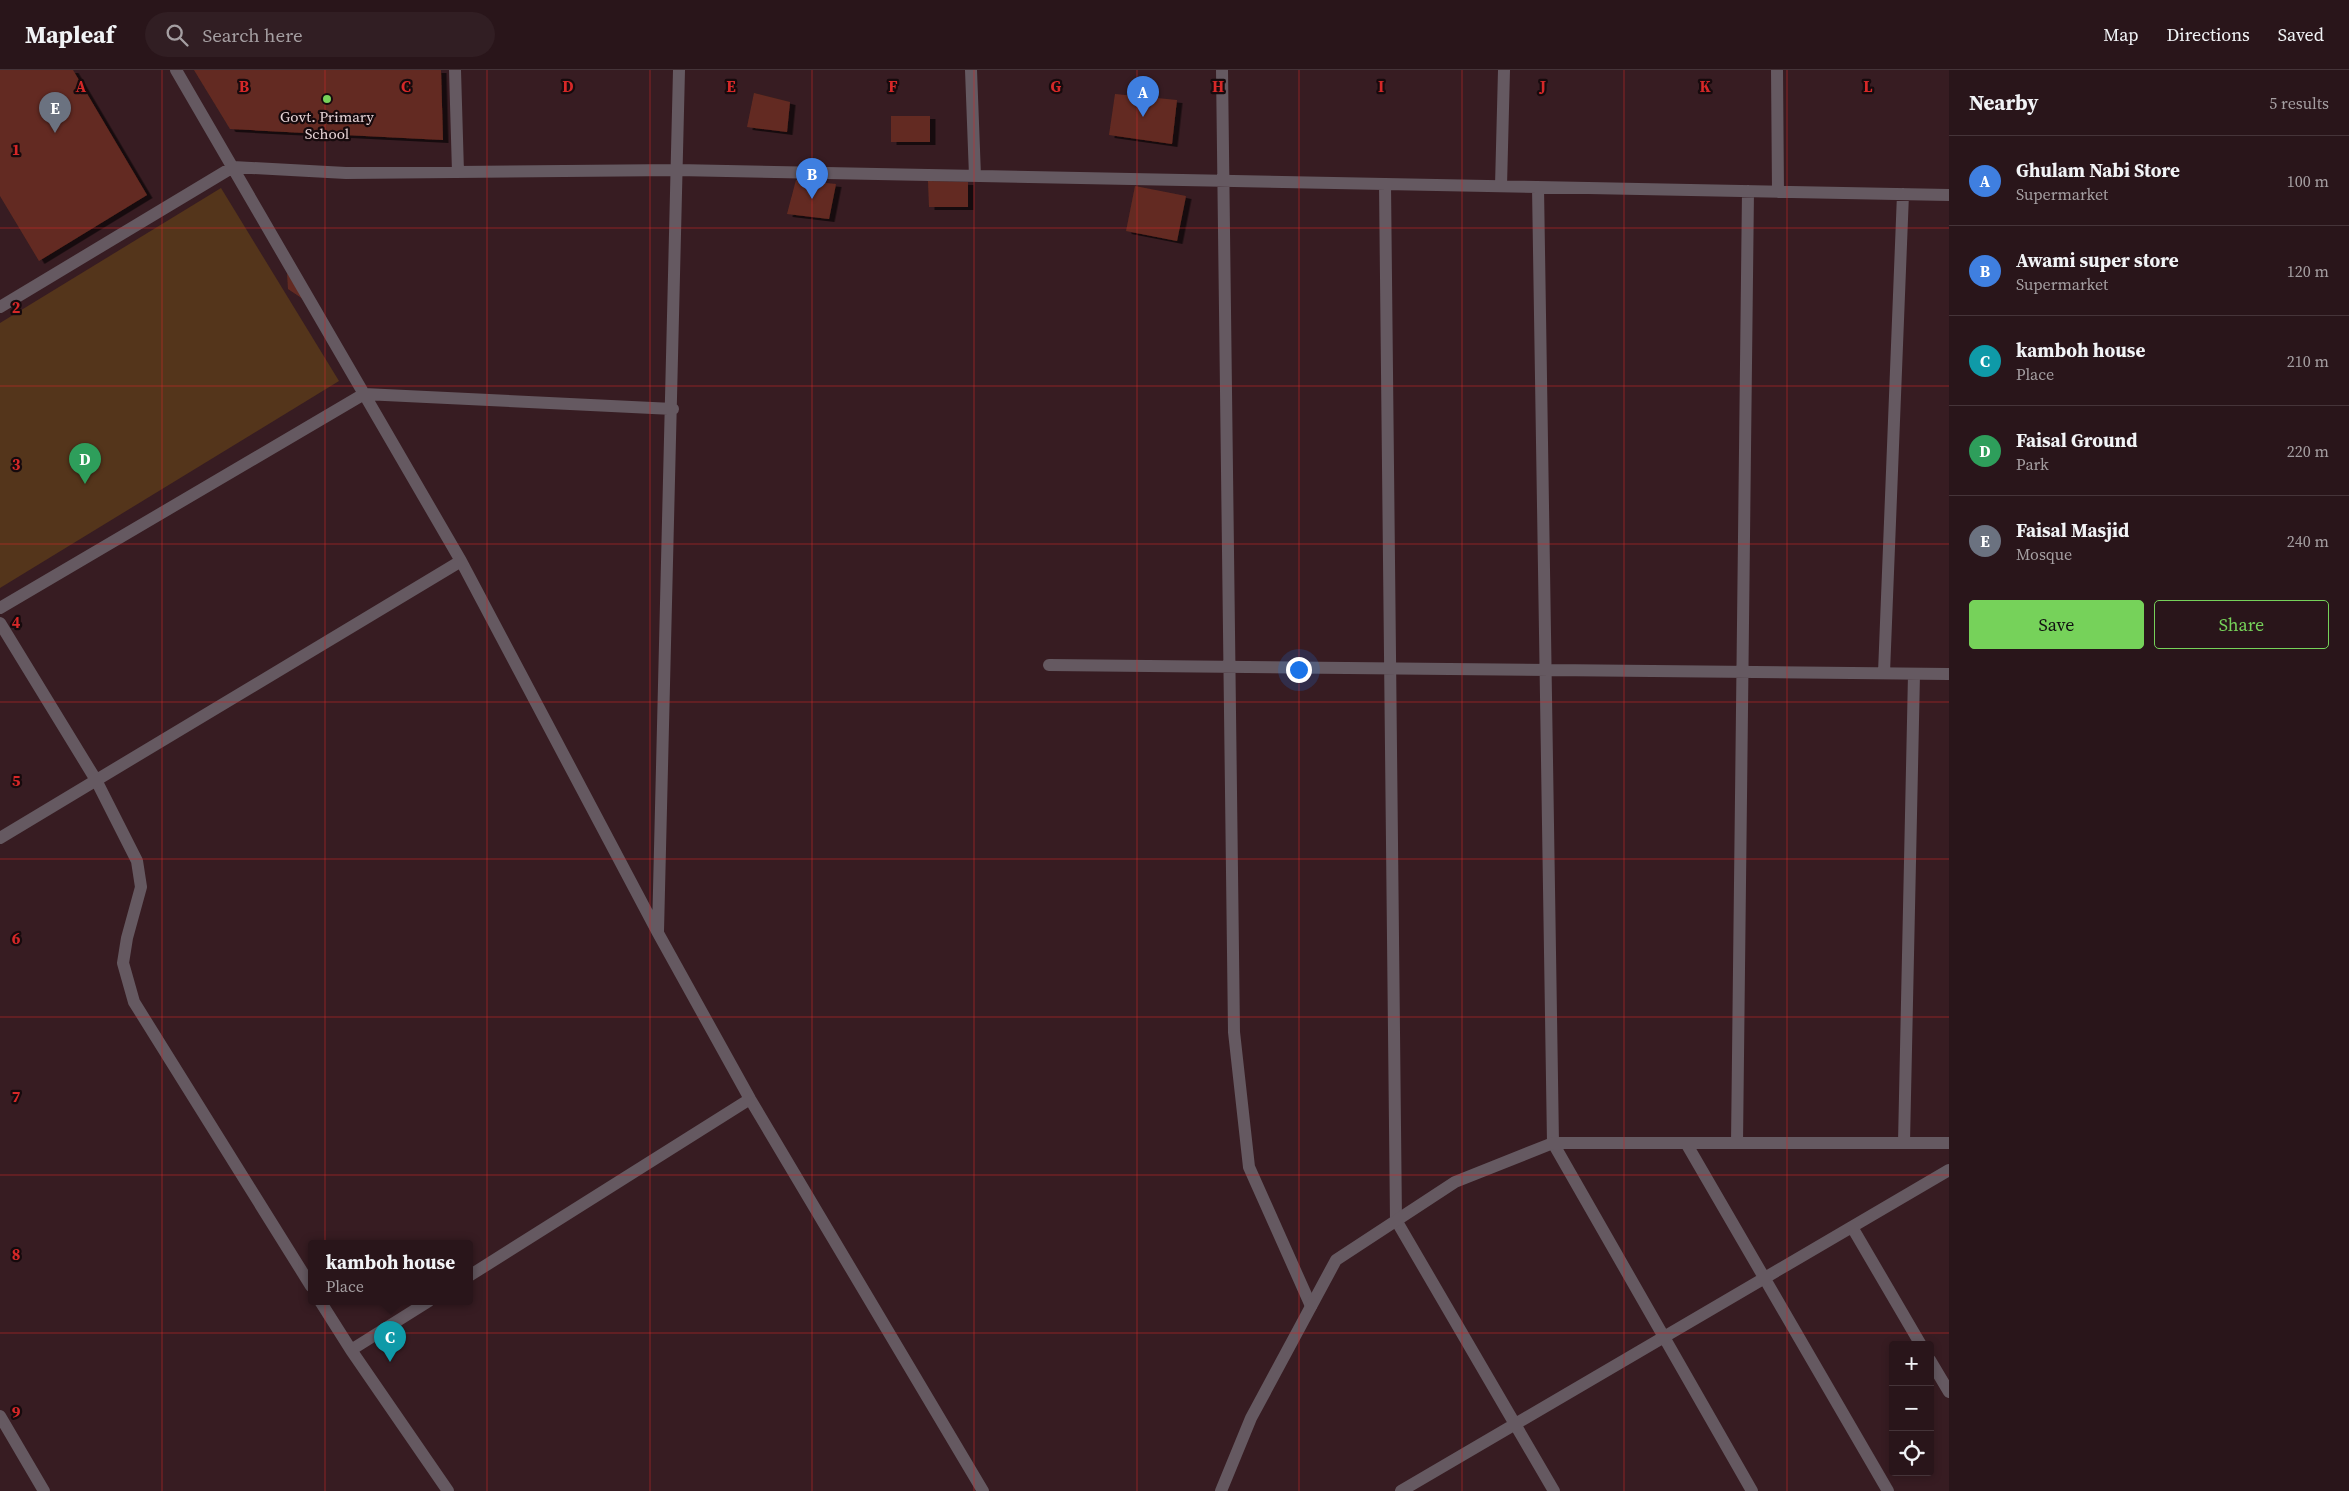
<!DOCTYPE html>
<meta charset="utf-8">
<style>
body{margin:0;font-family:"Source Serif 4",serif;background:#311e23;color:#f1f3f6}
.controls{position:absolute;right:15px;bottom:15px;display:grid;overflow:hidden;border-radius:5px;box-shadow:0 2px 8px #0003}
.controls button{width:45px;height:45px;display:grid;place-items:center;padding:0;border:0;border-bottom:1px solid #453439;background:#29151a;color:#f1f3f6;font:25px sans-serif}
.you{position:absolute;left:1298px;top:599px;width:18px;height:18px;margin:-12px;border:4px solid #fff;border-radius:50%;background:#1a73e8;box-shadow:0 0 0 8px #1a73e833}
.badge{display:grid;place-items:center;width:32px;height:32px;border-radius:50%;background:#76d25a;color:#fff;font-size:16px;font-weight:700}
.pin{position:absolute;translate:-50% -41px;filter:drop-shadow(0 1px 2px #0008)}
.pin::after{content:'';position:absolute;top:26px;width:18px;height:15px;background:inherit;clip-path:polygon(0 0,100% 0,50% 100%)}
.popup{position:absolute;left:308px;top:1170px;width:165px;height:65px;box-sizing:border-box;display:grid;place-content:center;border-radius:5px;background:#29151a;filter:drop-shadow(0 1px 4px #0005);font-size:16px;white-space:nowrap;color:#a59fa2}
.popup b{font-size:19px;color:#f1f3f6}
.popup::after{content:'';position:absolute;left:50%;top:100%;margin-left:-10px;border:10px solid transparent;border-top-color:#29151a}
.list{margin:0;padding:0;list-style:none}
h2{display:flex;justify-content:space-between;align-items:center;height:65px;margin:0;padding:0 20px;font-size:21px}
h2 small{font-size:16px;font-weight:400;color:#a59fa2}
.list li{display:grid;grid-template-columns:32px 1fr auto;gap:15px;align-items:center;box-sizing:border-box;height:90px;padding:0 20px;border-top:1px solid #453439}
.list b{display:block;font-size:19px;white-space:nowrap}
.list p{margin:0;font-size:16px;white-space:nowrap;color:#a59fa2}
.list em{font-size:16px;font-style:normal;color:#a59fa2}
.actions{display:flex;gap:10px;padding:15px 20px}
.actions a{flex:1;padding:11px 0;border:1px solid #76d25a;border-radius:5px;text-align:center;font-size:18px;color:#76d25a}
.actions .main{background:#76d25a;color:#111}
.icon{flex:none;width:28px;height:28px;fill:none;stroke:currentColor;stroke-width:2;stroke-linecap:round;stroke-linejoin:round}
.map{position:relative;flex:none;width:1949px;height:1421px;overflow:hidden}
header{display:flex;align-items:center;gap:30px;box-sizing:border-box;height:70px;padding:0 25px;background:#29151a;border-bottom:1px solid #453439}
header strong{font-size:24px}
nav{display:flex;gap:28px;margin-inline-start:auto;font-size:18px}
.search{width:350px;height:45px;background:#311e23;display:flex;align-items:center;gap:12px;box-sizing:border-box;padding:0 18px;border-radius:28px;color:#a59fa2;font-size:19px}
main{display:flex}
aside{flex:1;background:#29151a}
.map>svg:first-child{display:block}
.green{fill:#54351b}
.building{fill:#632b21;filter:url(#shadow)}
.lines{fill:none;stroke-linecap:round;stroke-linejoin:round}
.minor{stroke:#655961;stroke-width:12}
.tertiary{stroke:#655961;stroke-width:12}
.grid{fill:none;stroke:#d62828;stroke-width:1;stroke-opacity:0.55}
.poi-dot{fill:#76d25a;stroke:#160a0d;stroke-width:2}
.labels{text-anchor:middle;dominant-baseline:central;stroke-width:4.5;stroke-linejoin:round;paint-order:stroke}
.poi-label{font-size:15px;fill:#e6d3d6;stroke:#160a0d}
.grid-label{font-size:16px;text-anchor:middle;font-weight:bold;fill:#d62828;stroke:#160a0d;stroke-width:4.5;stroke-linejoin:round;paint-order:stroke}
</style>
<header>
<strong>Mapleaf</strong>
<div class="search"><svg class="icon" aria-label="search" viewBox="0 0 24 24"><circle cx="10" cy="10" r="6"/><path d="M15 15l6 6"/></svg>Search here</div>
<nav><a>Map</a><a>Directions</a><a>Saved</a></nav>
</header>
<main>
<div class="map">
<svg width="1949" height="1421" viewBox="0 0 1949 1421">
<defs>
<filter id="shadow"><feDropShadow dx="5.5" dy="3" stdDeviation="0" flood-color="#0009"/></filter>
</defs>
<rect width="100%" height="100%" fill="#371c22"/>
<!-- green -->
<path class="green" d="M221,118L339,311L0,518V253Z"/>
<!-- building -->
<path class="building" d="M0,0H73L147,125L39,191L0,126Z
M194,0H441L443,70L230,59Z
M754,23L790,32L787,62L747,57Z
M1115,24L1177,30L1172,74L1109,65Z
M891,46H930V72H891Z
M796,110L836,114L829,149L787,144Z
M928,111L968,112V137H929Z
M1135,116L1186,126L1177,171L1126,161Z
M287,203L303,229L288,219Z"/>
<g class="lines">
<!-- minor -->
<path class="minor" d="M176,0L461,491L658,863L750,1029L983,1421
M455,0L458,102
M971,0L975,106
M1222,0L1234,962L1249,1097L1311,1236
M1777,0L1778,122
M1385,114L1396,1150L1554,1421
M1501,116L1504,0
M1538,117L1553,1073L1752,1421
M0,237L233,97L346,103L677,100L1949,125
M0,538L364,324L673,339
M0,553L96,710L137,791L141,817L127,868L123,893L134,932L311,1216
M1049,595L1949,604
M1884,603L1903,124
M0,768L461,491
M658,861L679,0
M1686,1073L1888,1421
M1737,1073L1748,121
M1904,1073L1914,604
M1852,1157L1921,1275
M469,1206L750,1029
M320,1231L351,1280L448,1421
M351,1280L429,1231
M1930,1290L1949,1322
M0,1346L44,1421
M1401,1421L1949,1100"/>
<!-- tertiary -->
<path class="tertiary" d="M1221,1421L1251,1348L1336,1190L1455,1112L1553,1073H1949"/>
</g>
<!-- grid -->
<path class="grid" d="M162,0V1421M325,0V1421M487,0V1421M650,0V1421M812,0V1421M974,0V1421M1137,0V1421M1299,0V1421M1462,0V1421M1624,0V1421M1787,0V1421M0,158H1949M0,316H1949M0,474H1949M0,632H1949M0,789H1949M0,947H1949M0,1105H1949M0,1263H1949"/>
<!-- markers -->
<circle class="poi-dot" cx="327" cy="29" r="5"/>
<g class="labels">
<!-- poi labels -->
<g class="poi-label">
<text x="327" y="46">Govt. Primary<tspan x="327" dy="17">School</tspan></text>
</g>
</g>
<g class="grid-label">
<text x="81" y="22">A</text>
<text x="244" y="22">B</text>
<text x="406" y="22">C</text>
<text x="568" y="22">D</text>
<text x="731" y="22">E</text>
<text x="893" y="22">F</text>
<text x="1056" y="22">G</text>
<text x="1218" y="22">H</text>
<text x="1381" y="22">I</text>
<text x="1543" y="22">J</text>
<text x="1705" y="22">K</text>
<text x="1868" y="22">L</text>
<text x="16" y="85">1</text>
<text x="16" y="243">2</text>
<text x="16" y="400">3</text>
<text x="16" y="558">4</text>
<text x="16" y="716">5</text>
<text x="16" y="874">6</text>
<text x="16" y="1032">7</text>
<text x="16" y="1190">8</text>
<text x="16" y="1348">9</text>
</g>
</svg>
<div class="controls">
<button>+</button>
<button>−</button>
<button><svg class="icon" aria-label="locate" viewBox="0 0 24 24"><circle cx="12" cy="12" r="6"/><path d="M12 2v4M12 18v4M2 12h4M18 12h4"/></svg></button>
</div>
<div class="you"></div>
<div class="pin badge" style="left:1143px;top:47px;background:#3f7fe0">A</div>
<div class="pin badge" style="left:812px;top:129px;background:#3f7fe0">B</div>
<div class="pin badge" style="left:390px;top:1292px;background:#0f9aa8">C</div>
<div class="popup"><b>kamboh house</b>Place</div>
<div class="pin badge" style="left:85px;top:414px;background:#2e9e5b">D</div>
<div class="pin badge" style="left:55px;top:63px;background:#6b7280">E</div>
</div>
<aside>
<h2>Nearby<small>5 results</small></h2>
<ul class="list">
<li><span class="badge" style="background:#3f7fe0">A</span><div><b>Ghulam Nabi Store</b><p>Supermarket</p></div><em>100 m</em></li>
<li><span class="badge" style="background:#3f7fe0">B</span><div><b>Awami super store</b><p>Supermarket</p></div><em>120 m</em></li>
<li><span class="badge" style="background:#0f9aa8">C</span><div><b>kamboh house</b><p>Place</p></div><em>210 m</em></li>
<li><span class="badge" style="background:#2e9e5b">D</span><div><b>Faisal Ground</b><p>Park</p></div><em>220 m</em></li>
<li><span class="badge" style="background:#6b7280">E</span><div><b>Faisal Masjid</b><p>Mosque</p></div><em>240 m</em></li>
</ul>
<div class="actions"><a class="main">Save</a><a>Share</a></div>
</aside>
</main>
